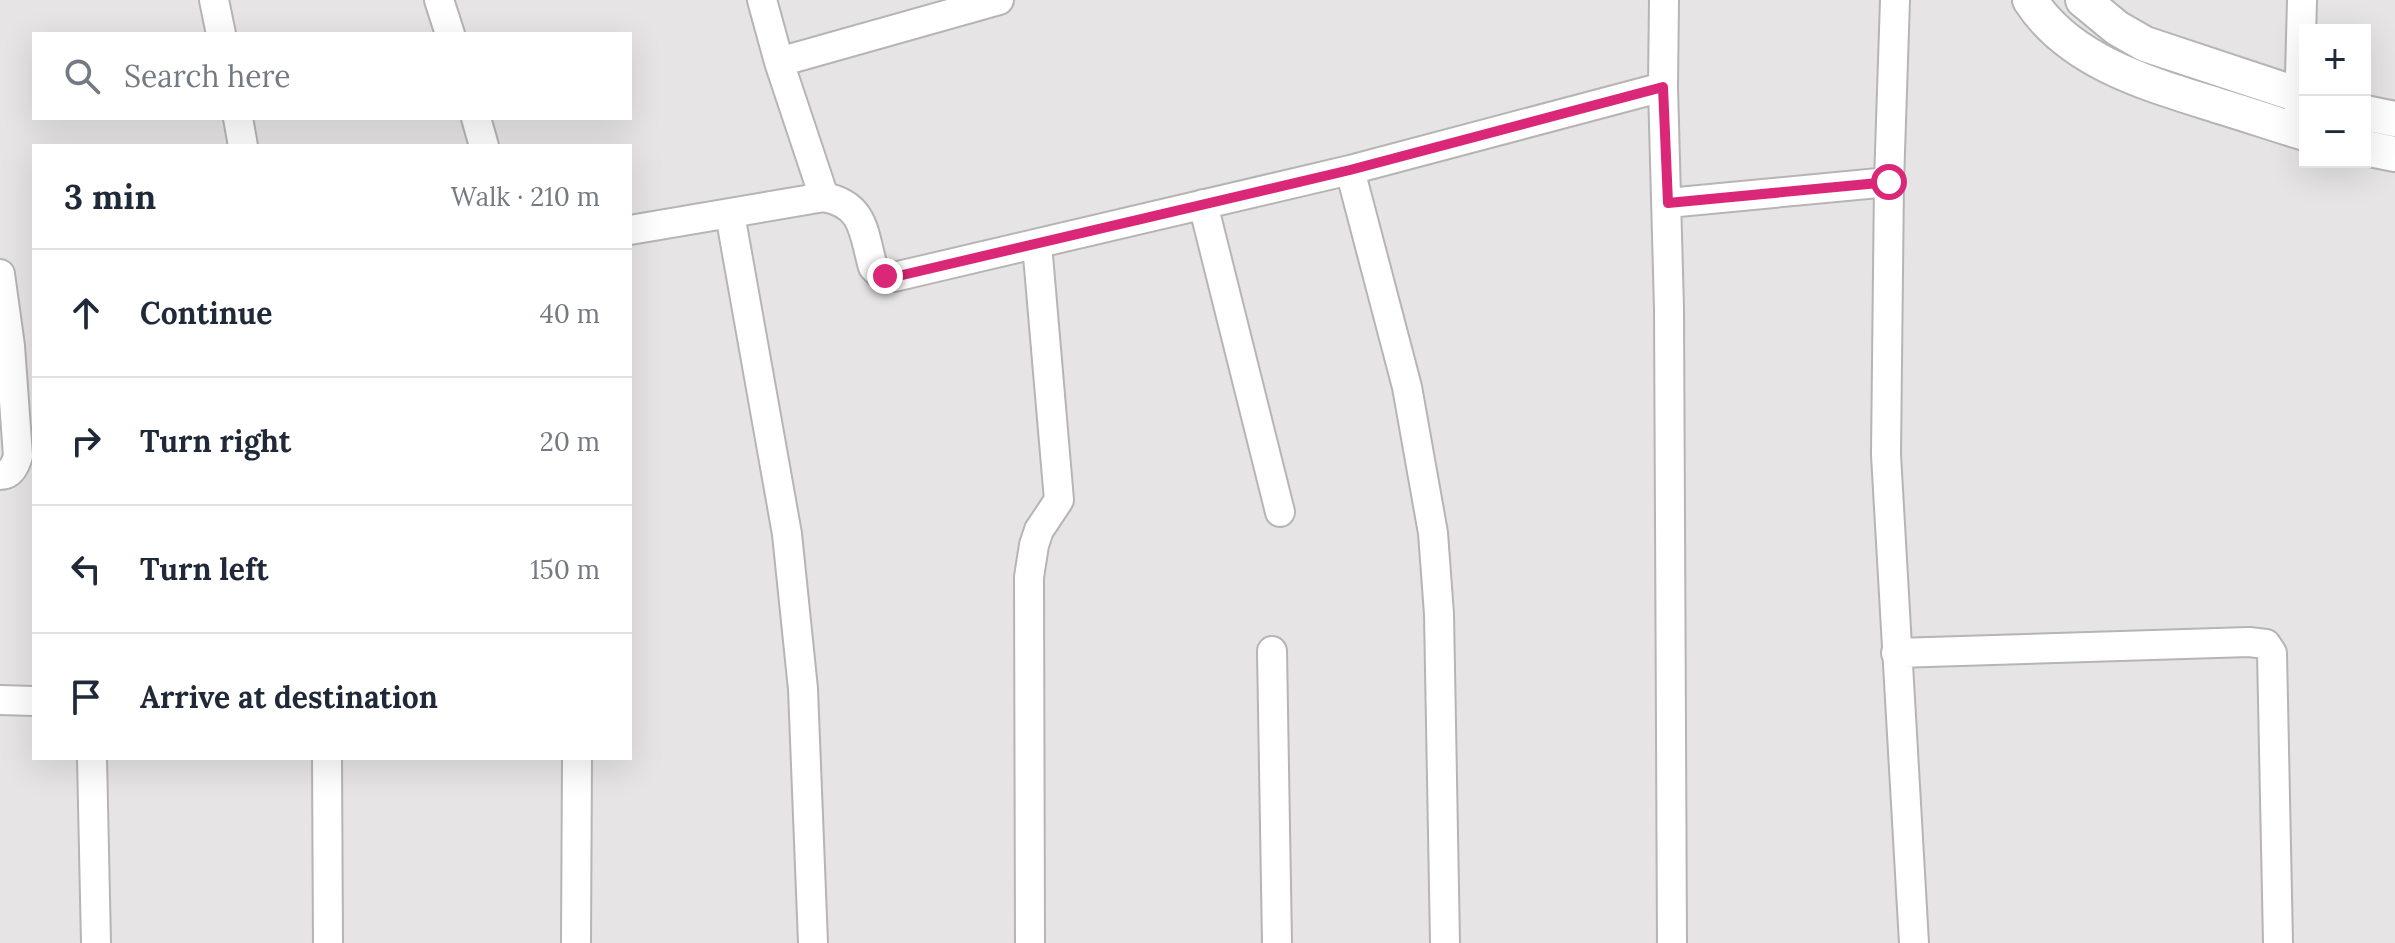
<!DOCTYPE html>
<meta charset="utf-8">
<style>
body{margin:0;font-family:Lora,serif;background:#f2f2f3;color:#1f2937}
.controls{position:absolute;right:24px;top:24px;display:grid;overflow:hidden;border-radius:0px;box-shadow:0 8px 32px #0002}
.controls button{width:72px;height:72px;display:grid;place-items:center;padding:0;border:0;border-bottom:2px solid #e0e1e3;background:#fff;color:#1f2937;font:40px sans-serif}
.stop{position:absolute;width:24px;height:24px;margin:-18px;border:6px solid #db2777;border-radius:50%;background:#fff}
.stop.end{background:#db2777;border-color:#fff;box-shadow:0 2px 8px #0008}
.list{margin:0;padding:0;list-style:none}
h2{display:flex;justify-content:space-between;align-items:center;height:104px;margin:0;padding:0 32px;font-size:34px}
h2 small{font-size:26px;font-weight:400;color:#747a83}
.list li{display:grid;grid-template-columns:52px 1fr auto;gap:24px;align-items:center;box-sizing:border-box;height:128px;padding:0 32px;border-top:2px solid #e0e1e3}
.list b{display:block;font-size:30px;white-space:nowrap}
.list em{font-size:26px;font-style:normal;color:#747a83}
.icon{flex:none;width:44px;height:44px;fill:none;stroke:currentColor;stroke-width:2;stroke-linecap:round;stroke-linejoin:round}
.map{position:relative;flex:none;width:2395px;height:943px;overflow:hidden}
.search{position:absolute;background:#fff;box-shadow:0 8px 32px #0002;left:32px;top:32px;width:600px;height:88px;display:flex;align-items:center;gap:20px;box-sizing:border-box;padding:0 28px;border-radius:0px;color:#747a83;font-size:30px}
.panel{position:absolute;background:#fff;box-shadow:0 8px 32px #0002;left:32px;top:144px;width:600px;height:616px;border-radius:0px}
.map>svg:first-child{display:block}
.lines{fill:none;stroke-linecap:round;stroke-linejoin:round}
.minor-casing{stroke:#b7b4b6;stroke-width:32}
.tertiary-casing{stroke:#b7b4b6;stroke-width:38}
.minor{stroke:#fff;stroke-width:28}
.tertiary{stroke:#fff;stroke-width:34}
.route{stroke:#db2777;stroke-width:10}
</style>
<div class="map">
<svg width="2395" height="943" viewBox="0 0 2395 943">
<rect width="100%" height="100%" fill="#e7e4e6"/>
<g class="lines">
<!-- minor casing -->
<g class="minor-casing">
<path id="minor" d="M214,0L221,34
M439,0L450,34
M762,0L779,62L824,197
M1664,0L1663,87L1669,309L1672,943
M1895,0L1889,182L1886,455L1914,943
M779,62L999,0
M2299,114L2302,0
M238,118L243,146
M476,118L484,146
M1350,170L1407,387L1433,533L1439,614L1445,943
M1668,203L1889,182
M1203,204L1280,512
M730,214L787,534L803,689L813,943
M630,230L824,197C865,205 863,232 873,267L879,273L894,277L1350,170L1663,87
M0,274L10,346L18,456C15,466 11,475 0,475
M1272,651L1277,943
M1896,653L2249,642L2266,644L2272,653L2278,943
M0,700L34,701
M92,758L96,943
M327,758L328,943
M576,943L577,758
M1030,943L1029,577L1034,545L1039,530L1059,500L1037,244"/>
</g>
<!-- tertiary casing -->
<g class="tertiary-casing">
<path id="tertiary" d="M2030,0C2070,62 2149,84 2216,105C2246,114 2275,124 2305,133
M2083,0L2117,28L2145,44L2305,97
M2365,113L2395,119
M2365,148L2395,154"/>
</g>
<!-- minor -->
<use href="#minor" class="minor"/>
<!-- tertiary -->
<use href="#tertiary" class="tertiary"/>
</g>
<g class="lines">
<!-- route -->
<path class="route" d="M885,276L894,277L1350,170L1663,87L1668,203L1889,182"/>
</g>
</svg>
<div class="controls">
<button>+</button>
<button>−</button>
</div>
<div class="stop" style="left:1889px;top:182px"></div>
<div class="stop end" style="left:885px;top:276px"></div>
<div class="search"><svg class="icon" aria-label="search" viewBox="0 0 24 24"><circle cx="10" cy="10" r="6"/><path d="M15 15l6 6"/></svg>Search here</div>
<section class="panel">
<h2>3 min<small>Walk · 210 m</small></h2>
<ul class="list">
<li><svg class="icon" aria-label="ahead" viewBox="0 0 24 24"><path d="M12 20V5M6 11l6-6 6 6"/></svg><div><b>Continue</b></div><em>40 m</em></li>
<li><svg class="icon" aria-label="right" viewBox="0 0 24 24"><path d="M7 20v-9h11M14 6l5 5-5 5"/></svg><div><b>Turn right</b></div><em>20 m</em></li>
<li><svg class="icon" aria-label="left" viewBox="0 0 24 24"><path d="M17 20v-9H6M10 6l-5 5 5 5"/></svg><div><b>Turn left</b></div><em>150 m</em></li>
<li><svg class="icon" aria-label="arrive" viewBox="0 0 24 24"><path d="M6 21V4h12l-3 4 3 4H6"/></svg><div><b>Arrive at destination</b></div></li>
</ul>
</section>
</div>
